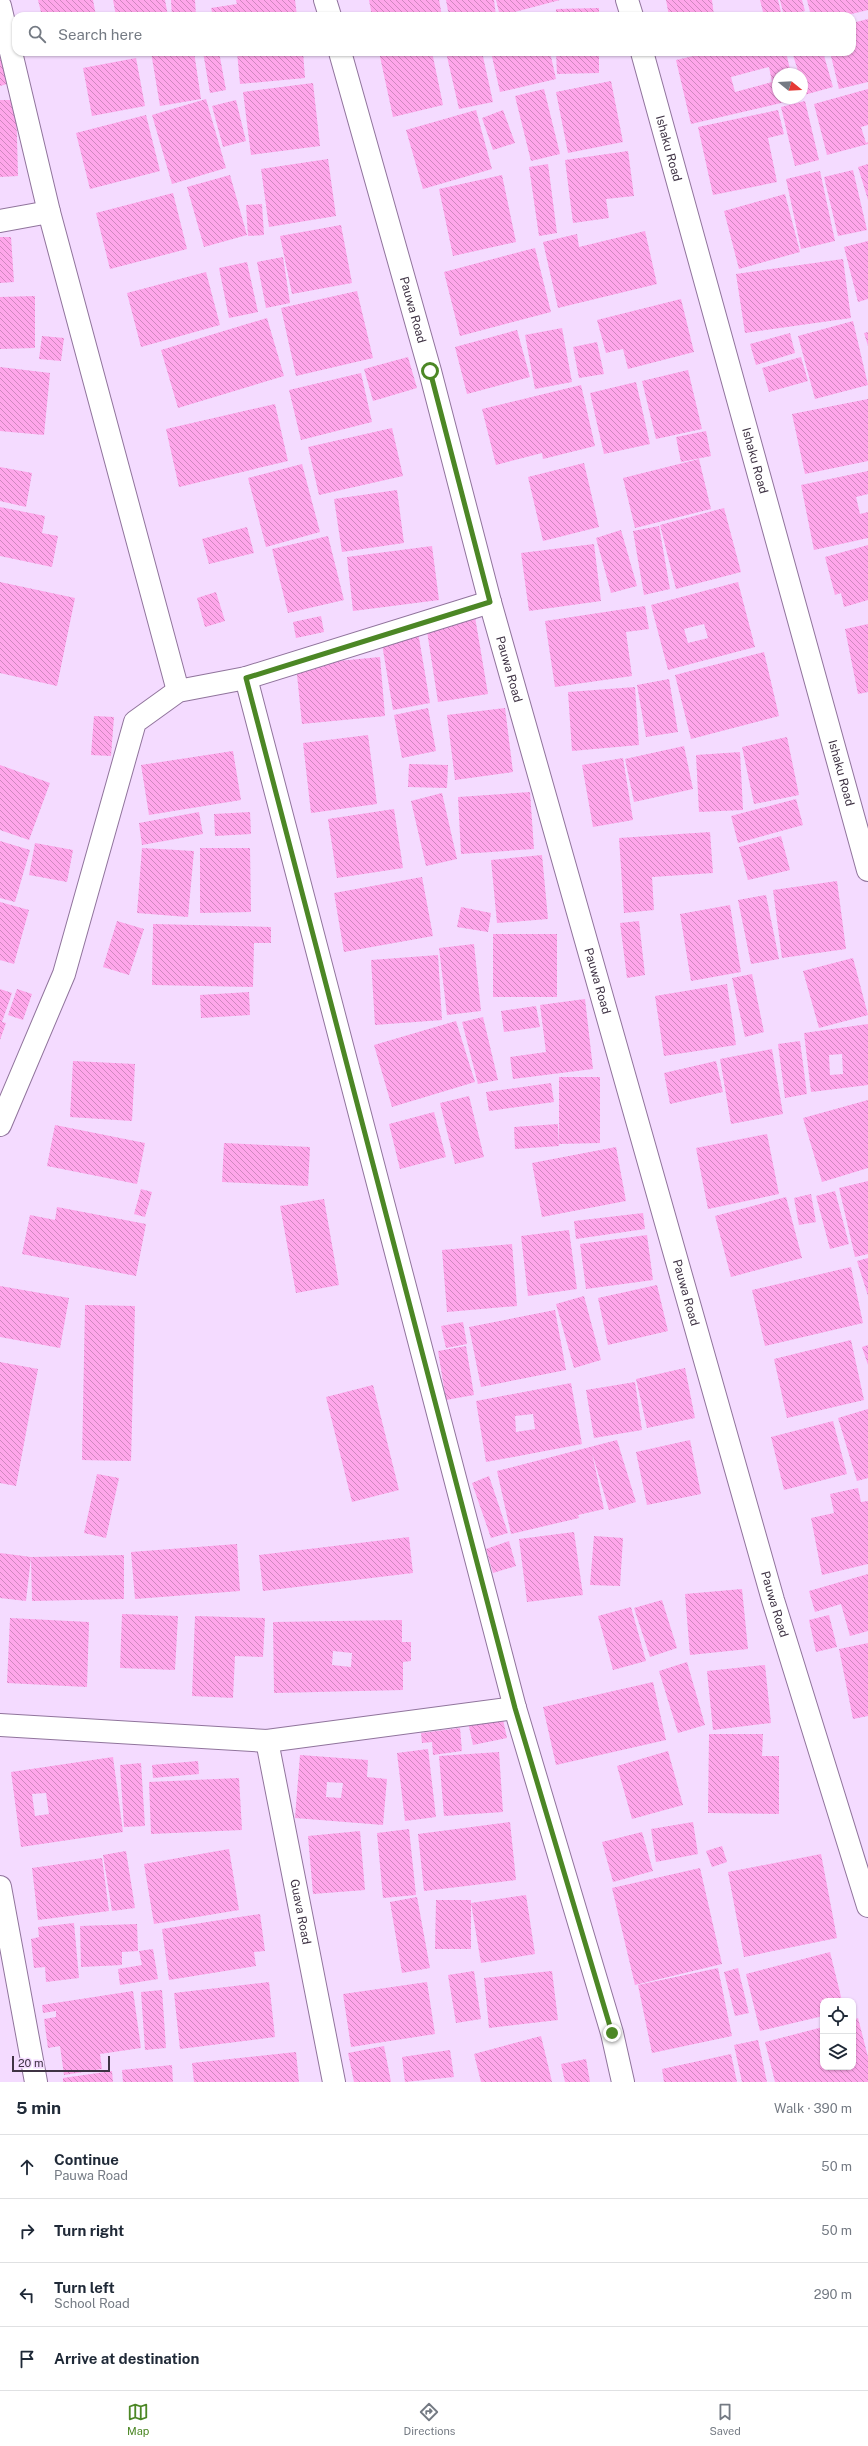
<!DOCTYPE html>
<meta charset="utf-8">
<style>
body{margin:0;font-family:"Public Sans",sans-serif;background:#f2f2f3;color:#1f2937}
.controls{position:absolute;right:12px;bottom:12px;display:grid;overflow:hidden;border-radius:8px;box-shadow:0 1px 3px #0004}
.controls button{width:36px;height:36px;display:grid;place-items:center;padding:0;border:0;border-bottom:1px solid #e0e1e3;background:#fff;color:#1f2937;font:20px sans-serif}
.compass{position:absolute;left:772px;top:68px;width:36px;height:36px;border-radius:50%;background:#fff;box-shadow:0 1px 3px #0004;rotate:108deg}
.scale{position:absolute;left:12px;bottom:10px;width:98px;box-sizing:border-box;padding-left:4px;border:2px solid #3f3344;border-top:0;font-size:11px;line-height:14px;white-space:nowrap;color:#3f3344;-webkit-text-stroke:3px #f4dbff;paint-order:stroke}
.stop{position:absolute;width:12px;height:12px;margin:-9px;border:3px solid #4c8725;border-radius:50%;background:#fff}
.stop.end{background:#4c8725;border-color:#fff;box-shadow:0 1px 4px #0008}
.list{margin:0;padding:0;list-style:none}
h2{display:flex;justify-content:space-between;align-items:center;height:52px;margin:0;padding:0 16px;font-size:17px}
h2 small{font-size:13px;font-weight:400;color:#747a83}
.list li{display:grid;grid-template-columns:26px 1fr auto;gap:12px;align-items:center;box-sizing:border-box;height:64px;padding:0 16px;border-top:1px solid #e0e1e3}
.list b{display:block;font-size:15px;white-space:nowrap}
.list p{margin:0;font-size:13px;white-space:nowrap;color:#747a83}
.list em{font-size:13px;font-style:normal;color:#747a83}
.icon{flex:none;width:22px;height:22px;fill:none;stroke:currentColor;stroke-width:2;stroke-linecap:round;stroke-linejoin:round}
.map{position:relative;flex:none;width:868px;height:2082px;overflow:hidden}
.search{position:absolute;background:#fff;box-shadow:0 1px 3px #0004;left:12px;right:12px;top:12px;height:44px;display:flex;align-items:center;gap:10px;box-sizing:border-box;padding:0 14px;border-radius:12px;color:#747a83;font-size:15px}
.sheet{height:308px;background:#fff}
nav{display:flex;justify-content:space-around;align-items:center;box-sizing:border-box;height:56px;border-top:1px solid #e0e1e3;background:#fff;font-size:11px;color:#747a83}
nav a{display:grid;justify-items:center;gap:2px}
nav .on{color:#4c8725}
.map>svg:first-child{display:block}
.building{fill:url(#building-back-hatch);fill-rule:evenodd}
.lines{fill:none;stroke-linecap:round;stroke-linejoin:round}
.minor-casing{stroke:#90749c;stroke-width:24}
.minor{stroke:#fff;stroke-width:22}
.route{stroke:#4c8725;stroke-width:5}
.labels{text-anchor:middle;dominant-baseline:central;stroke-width:3;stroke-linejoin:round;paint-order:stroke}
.street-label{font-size:12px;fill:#3f3344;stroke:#f4dbff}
</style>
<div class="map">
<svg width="868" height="2082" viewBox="0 0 868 2082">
<defs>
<pattern id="building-back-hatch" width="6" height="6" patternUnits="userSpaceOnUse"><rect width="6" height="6" fill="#fea6ea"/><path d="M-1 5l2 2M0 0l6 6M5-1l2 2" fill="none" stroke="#cf88bf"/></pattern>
</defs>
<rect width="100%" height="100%" fill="#f4dbff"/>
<!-- building -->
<path class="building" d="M38,0H93L96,16H42Z
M113,0H165L168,16H116Z
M171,0H195L196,16H172Z
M236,0H295L297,16H213L211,8L237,4Z
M369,0H439L442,16H372Z
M446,0H494L496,16H449Z
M496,0H560L500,16Z
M666,0H712L714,16H669Z
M760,0H778L782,16H764Z
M780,0H802L805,11L784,16Z
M807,0H868V10L843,16H811Z
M599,8V16H556V9Z
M868,19V82L839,89L830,52H852V23Z
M0,47L7,84L0,86Z
M51,52H62V53L51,55Z
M151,52H194L201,99L160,106Z
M203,52H219L226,90L210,93Z
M237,52H303L305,78L240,84Z
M379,52H432L443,105L393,117Z
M446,52H482L493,102L459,109Z
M491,52H550L556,79L500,92Z
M556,52H599V73L557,74Z
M711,52H786L791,74H778V98L798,99L691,124L676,60ZM769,67L772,82L735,92L731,77Z
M792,52H823L833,87L804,95L802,74H799Z
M136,58L145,106L92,116L83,68Z
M611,81L623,142L568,153L556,92Z
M313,83L320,146L251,155L243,92Z
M544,89L560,154L531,161L515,96Z
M868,89V125L861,127L866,143L868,142V144L827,155L814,104Z
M206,99L226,168L172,184L152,115Z
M0,100H16L18,176L0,177Z
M236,100L246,141L223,147L212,106Z
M805,101L819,160L795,166L781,107Z
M476,110L492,169L423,189L406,130Z
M503,110L515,143L493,150L482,118Z
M778,110L784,134L768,138L777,182L713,195L698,127Z
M146,115L160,171L90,189L76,133Z
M628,151L634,196L606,199L609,218L573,223L565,160Z
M328,159L336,216L269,227L261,169Z
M548,164L557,233L539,236L529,167Z
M868,164V200L858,167Z
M853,170L867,230L838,236L824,177Z
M820,171L835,241L801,249L786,179Z
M230,175L247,235L204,247L187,187Z
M502,175L516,242L453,256L439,189Z
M173,193L187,249L110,269L96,213Z
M785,194L800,252L739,269L724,211Z
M262,204L264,235L248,236L246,205Z
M341,225L352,283L292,294L280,236Z
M645,231L657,284L558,308L543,242L577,234L579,247Z
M0,237H11L14,282L0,283Z
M868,241V299L858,302L844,247Z
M535,248L551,312L460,336L444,272Z
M283,257L290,303L266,308L257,262Z
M843,259L851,318L745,333L736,274Z
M247,262L258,312L229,318L219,268Z
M206,272L220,325L141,347L127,293Z
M357,291L373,358L296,376L281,308Z
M35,296V348L0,349V297Z
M681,299L694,352L628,369L623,349L606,353L597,320Z
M267,318L284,376L178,408L161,350Z
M853,321L868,385L815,399L798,336Z
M562,328L572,382L535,389L525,335Z
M517,330L530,377L467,394L455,347Z
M868,332V346L864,333Z
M790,333L795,353L756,365L750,344Z
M42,336L64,338L61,361L39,359Z
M597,342L604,374L579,378L573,347Z
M408,357L417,388L373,401L364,369Z
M801,357L808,381L769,392L762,368Z
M0,367L50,373L44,435L0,431Z
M688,370L702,429L656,439L642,381Z
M361,373L372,422L301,440L289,390Z
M636,382L650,444L604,454L590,393Z
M581,385L595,446L543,459L542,453L496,465L482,409Z
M868,399V461L805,474L792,414Z
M275,404L288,461L179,487L166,429Z
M392,428L403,476L319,495L308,447Z
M706,431L711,456L681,462L676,437Z
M699,459L711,509L635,528L623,478Z
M584,463L599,527L543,541L528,477Z
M302,464L320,532L266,547L248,478Z
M0,467L32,473L26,507L0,501Z
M868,471V494L856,497L860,514L868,512V538L814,550L801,485Z
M397,490L404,543L342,552L334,499Z
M0,507L45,516L42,533L58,536L52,567L0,556Z
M724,508L741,572L676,589L660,525Z
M659,526L670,589L644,595L633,531Z
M247,527L254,553L209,564L202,539Z
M621,530L637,586L611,593L596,538Z
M328,536L344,600L288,613L272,549Z
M594,544L601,601L529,611L521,553Z
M868,545V600L844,607L841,593L835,595L825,557Z
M432,546L439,600L353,611L347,557Z
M0,582L75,598L57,686L0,673Z
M738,582L755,647L668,670L651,605ZM704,624L708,638L688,643L684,629Z
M216,592L225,621L205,627L197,598Z
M645,606L649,629L626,632L632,676L555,687L545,621Z
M321,616L324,632L296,638L293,622Z
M475,617L488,694L438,702L426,625Z
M868,624V692L858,694L845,629Z
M418,632L430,703L393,710L381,638Z
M764,652L779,716L691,739L675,675Z
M380,657L385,716L302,724L296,665Z
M669,679L678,732L646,737L637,685Z
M635,687L639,745L572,751L568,692Z
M428,708L436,751L402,758L394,715Z
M505,708L513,772L455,780L447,715Z
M94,716L114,717L111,756L91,755Z
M368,735L377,804L311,813L303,743Z
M787,737L799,795L754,804L742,747Z
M684,746L693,789L634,802L625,759Z
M233,751L241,800L149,815L141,765Z
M740,752L743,810L699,812L696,755Z
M623,758L633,820L593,827L582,765Z
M409,764L448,765L447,788L408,787Z
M0,765L50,783L29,840L0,830Z
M530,792L534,849L461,854L458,797Z
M442,793L457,859L426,866L411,801Z
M796,799L803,825L738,843L731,816Z
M394,809L403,868L337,878L328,819Z
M199,812L203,834L142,845L139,823Z
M250,812L251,834L215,836L214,814Z
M710,832L713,873L652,877L654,910L624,913L619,838Z
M781,836L790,870L748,880L739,847Z
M0,841L30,850L15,902L0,898Z
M35,843L73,850L67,882L29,875Z
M142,848L194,851L188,917L137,913Z
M200,848H250L251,912L200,913Z
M542,855L548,919L497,923L491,860Z
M422,877L433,936L344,952L334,893Z
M837,881L846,949L782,958L773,890Z
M766,895L779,959L751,964L738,900Z
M0,902L29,910L14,964L0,960Z
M730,905L741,972L691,981L680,914Z
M461,907L491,913L488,932L457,927Z
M117,921L144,929L129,975L103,967Z
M639,921L645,975L627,978L620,923Z
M153,924L271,927V943H254L253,987L152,985Z
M493,934H557V997H493Z
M474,944L481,1011L447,1015L439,948Z
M438,955L442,1020L375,1025L371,960Z
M853,958L868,1015L819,1028L803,971Z
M752,974L764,1032L745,1037L732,978Z
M727,984L736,1045L664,1056L655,996Z
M0,989L12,993L2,1022L6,1023L0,1040Z
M17,989L32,994L23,1020L8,1015Z
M249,992L250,1015L201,1018L200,995Z
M585,999L593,1069L513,1079L510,1057L546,1052L540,1005Z
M536,1006L540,1027L504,1032L501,1011Z
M483,1017L498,1080L478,1084L462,1022Z
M456,1021L475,1082L392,1107L374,1045Z
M868,1024V1085L811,1092L804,1033ZM842,1054L843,1074L830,1075L829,1055Z
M800,1041L807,1094L785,1098L778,1044Z
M772,1049L783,1114L731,1124L720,1059Z
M73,1061L135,1064L132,1121L70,1117Z
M716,1061L723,1092L670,1104L664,1073Z
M559,1077H600V1143L559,1144Z
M551,1083L554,1102L489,1111L486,1092Z
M469,1096L484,1157L455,1164L440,1103Z
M868,1100V1168L822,1182L803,1118Z
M434,1112L446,1157L400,1169L389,1124Z
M558,1124L559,1146L515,1149L514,1127Z
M55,1125L145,1143L137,1184L47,1166Z
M767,1134L779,1194L708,1209L696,1148Z
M224,1143L310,1147L308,1186L222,1182Z
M616,1147L626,1201L542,1217L532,1163Z
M868,1181V1254L855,1257L839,1188Z
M141,1189L152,1192L145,1217L134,1214Z
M835,1191L849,1244L830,1249L816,1196Z
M811,1194L816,1222L799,1225L794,1198Z
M786,1197L802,1258L731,1277L715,1216Z
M324,1199L339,1285L296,1293L280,1206Z
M57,1207L146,1224L136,1276L22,1254L30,1215L55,1220Z
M643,1213L645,1229L576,1239L574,1221Z
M569,1230L577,1289L528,1296L521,1236Z
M647,1235L653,1280L586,1289L580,1244Z
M512,1244L517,1306L447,1312L442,1250Z
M868,1258V1296L857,1261Z
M851,1267L863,1323L765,1346L752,1290Z
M657,1285L668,1331L608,1345L598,1298Z
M0,1286L69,1298L60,1348L0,1337Z
M584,1296L601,1360L574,1368L556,1304Z
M85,1305L135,1306L131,1461L82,1460Z
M555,1310L566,1370L481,1387L469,1327Z
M463,1322L467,1344L446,1348L441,1326Z
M851,1340L864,1400L787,1418L774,1359Z
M868,1345V1365L862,1347Z
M466,1346L474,1395L446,1400L438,1351Z
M0,1362L38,1369L16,1486L0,1483Z
M685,1368L695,1418L647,1428L636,1379Z
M635,1382L642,1430L594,1438L586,1390Z
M571,1383L582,1444L486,1462L476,1401ZM533,1414L535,1429L516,1432L515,1416Z
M373,1385L399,1490L352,1502L326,1397Z
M868,1409V1478L857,1481L838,1418Z
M833,1421L847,1474L784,1490L771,1437Z
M617,1440L636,1502L609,1510L592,1453L604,1509L578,1515L579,1518L511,1534L497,1471Z
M690,1440L701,1494L647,1505L636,1452Z
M97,1474L119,1478L106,1538L84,1533Z
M489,1476L508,1533L491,1538L472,1483Z
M858,1488L861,1502L868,1501V1564L822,1575L811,1518L834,1513L830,1494Z
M574,1532L583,1595L527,1602L519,1539Z
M594,1536L623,1538L620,1586L590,1585Z
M409,1537L413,1573L263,1591L259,1555Z
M509,1541L516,1566L493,1573L486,1549Z
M237,1544L240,1591L135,1599L131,1552Z
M0,1553L31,1557L26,1601L0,1598Z
M124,1555V1599L32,1601L31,1557Z
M868,1574V1631L850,1636L841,1604L815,1612L809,1591Z
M742,1589L748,1649L690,1655L685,1594Z
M662,1600L677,1648L650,1657L634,1608Z
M631,1607L646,1661L613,1670L598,1616Z
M122,1614L178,1616L175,1670L120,1668Z
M829,1615L837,1647L816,1652L809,1620Z
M195,1616L265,1618L263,1657L235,1656L233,1698L192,1696Z
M10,1618L89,1622L87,1687L7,1683Z
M402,1620V1642H411V1661L403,1662V1690L274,1693L273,1622ZM333,1651L352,1653L351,1667L332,1665Z
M868,1643V1716L853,1719L839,1649Z
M687,1662L705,1725L678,1733L659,1671Z
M765,1665L771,1723L713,1730L707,1671Z
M653,1682L666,1740L556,1765L543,1707Z
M502,1715L507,1738L473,1745L468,1722Z
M460,1728L462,1751L433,1755L432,1742L422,1743L421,1733Z
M709,1734H763L762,1756H779V1814L708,1813Z
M428,1749L436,1817L405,1821L397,1753Z
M668,1751L683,1805L632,1819L617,1766Z
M499,1752L503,1812L444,1816L439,1756Z
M300,1755L368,1760L367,1777L387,1779L383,1825L295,1818ZM327,1782L343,1783L341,1798L326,1797Z
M113,1757L123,1832L21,1847L11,1772ZM46,1793L49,1814L35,1816L32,1794Z
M198,1761L199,1774L153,1778L152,1765Z
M141,1763L145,1826L124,1827L120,1765Z
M239,1778L242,1830L151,1834L149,1782Z
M510,1822L516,1880L424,1891L418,1834Z
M693,1822L698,1854L656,1862L651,1829Z
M409,1829L416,1895L383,1898L377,1833Z
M360,1831L365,1890L313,1894L308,1836Z
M642,1832L653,1871L613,1882L602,1842Z
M722,1846L727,1862L712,1867L706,1851Z
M229,1849L239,1910L154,1924L144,1864Z
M126,1851L135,1908L112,1911L103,1855Z
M821,1854L837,1938L744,1957L728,1872Z
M102,1858L109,1911L38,1920L32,1868Z
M700,1868L722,1964L635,1985L612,1888Z
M526,1895L535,1954L481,1963L471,1903Z
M417,1897L430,1968L402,1973L390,1902Z
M436,1900H471V1949H435Z
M260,1914L265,1951L254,1952L256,1966L169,1980L162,1929Z
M74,1923L79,1978L46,1982L45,1967L34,1968L31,1939L39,1937L38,1927Z
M137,1924L138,1951L122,1952V1965L81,1967L80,1926Z
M153,1949L158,1979L120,1985L118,1969L142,1965L139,1951Z
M830,1952L842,2001H823V2016L760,2031L746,1974Z
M718,1968L732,2036L652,2053L638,1985Z
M738,1968L749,2013L735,2016L724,1972Z
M474,1971L481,2019L456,2023L448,1975Z
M552,1971L558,2020L489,2028L484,1978Z
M269,1982L275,2037L180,2049L174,1993Z
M427,1982L435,2034L351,2047L343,1994Z
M162,1990L166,2048L145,2050L141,1992Z
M133,1991L141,2048L100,2054L102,2069L64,2075L60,2046L48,2048L44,2019L56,2017V2011L43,2013L42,2005Z
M858,2018L868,2057V2082H775L765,2042L823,2027V2067H853V2020Z
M541,2036L552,2082H481L474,2054Z
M758,2040L767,2082H742L734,2045Z
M384,2046L391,2082H354L348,2053Z
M450,2050L454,2077L405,2082L402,2057Z
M296,2052L299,2082H194L192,2063Z
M731,2054L737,2082H664L662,2069Z
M586,2059L590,2082H565L561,2064Z
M172,2065L173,2082H123L122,2070Z
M112,2071L113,2082H63V2078Z"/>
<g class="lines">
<!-- minor casing -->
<g class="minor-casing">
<g id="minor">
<path d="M325,0L330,16"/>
<path d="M627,0L632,16"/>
<path d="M0,6L49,212L178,691"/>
<path id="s1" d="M340,52L430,371L490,602L773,1600L868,1906"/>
<path id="s2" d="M642,52L868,870"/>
<path d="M0,221L49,212"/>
<path d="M246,678L515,1708L612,2033L623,2082"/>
<path d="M0,1125L64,974L135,722L178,691L246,678L490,602"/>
<path d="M0,1725L267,1741L515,1708"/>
<path id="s3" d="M267,1741L334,2082"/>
<path d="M0,1887L36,2082"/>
</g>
</g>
<!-- minor -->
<use href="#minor" class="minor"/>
</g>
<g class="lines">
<!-- route -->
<path class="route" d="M430,371L490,602L246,678L515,1708L612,2033"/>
</g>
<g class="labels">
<!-- street labels -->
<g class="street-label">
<text stroke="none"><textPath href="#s2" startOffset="100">Ishaku Road</textPath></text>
<text stroke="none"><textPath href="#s1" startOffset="268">Pauwa Road</textPath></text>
<text stroke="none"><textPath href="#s2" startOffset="424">Ishaku Road</textPath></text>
<text stroke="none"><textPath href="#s1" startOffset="640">Pauwa Road</textPath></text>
<text stroke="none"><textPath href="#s2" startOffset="748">Ishaku Road</textPath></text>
<text stroke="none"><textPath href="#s1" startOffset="964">Pauwa Road</textPath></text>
<text stroke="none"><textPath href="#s1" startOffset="1288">Pauwa Road</textPath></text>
<text stroke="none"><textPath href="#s1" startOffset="1612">Pauwa Road</textPath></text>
<text stroke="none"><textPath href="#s3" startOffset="174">Guava Road</textPath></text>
</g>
</g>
</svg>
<div class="controls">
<button><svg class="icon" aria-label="locate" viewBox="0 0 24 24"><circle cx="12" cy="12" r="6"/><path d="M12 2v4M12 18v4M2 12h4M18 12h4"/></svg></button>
<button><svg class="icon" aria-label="layers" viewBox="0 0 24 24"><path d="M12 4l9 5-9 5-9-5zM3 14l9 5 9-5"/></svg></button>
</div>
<svg class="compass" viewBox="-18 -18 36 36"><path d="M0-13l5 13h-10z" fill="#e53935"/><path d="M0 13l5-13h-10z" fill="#747a83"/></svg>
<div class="scale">20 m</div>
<div class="stop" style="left:430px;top:371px"></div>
<div class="stop end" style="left:612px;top:2033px"></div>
<div class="search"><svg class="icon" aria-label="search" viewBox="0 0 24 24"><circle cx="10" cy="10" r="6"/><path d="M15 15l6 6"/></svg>Search here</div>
</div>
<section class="sheet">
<h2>5 min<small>Walk · 390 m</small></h2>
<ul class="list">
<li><svg class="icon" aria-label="ahead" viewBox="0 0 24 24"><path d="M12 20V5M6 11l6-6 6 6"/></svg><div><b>Continue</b><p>Pauwa Road</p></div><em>50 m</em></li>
<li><svg class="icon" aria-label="right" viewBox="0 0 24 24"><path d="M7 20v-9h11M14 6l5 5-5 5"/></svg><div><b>Turn right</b></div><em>50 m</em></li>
<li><svg class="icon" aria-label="left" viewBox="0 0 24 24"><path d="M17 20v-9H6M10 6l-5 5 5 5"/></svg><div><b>Turn left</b><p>School Road</p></div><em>290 m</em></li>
<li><svg class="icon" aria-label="arrive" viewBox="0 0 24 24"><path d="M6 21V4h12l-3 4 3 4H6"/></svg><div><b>Arrive at destination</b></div></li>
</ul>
</section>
<nav>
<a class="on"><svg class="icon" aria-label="map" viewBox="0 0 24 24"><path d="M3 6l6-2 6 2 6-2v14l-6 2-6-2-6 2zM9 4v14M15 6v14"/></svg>Map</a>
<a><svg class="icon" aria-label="directions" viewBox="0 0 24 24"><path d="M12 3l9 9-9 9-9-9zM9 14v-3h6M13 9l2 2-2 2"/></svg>Directions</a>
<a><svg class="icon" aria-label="saved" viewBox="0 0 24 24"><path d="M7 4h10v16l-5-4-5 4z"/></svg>Saved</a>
</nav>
